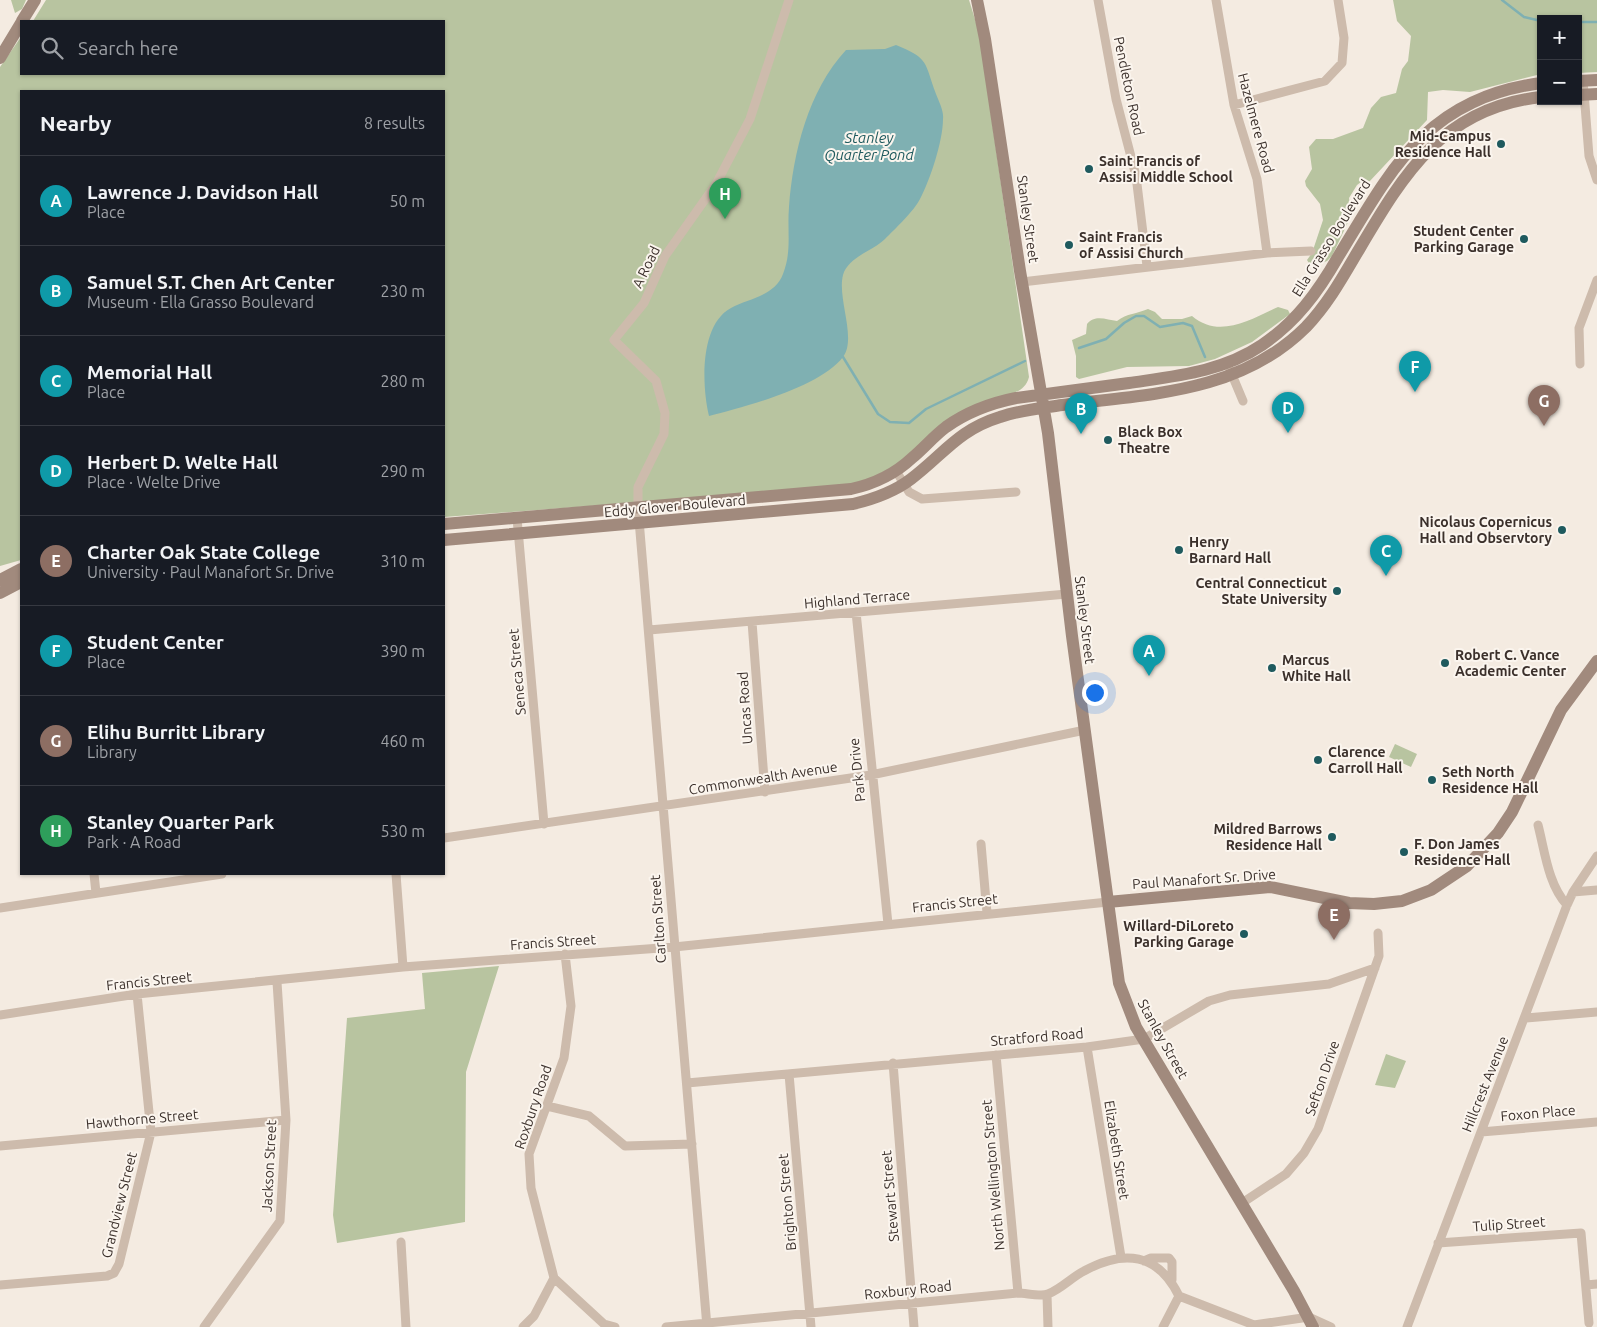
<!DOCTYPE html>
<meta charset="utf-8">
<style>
body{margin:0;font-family:Ubuntu,sans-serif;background:#242831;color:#f1f3f6}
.controls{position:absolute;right:15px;top:15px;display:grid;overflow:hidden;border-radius:0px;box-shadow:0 1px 4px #0004}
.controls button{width:45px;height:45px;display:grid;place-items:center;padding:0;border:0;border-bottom:1px solid #363941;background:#171b24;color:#f1f3f6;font:25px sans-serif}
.you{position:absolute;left:1094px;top:692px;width:18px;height:18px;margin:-12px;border:4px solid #fff;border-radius:50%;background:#1a73e8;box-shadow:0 0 0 8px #1a73e833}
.badge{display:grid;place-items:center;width:32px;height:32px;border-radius:50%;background:#8c9099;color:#fff;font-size:16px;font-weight:700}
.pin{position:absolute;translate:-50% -41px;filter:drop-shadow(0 1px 2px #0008)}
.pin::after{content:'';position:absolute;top:26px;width:18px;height:15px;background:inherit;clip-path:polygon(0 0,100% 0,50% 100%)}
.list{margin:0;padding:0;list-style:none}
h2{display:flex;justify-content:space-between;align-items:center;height:65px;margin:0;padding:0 20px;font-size:21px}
h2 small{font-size:16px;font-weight:400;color:#9ea1a6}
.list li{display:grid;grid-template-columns:32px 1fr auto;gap:15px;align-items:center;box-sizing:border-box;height:90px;padding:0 20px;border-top:1px solid #363941}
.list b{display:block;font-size:19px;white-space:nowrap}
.list p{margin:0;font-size:16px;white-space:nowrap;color:#9ea1a6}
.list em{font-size:16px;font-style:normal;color:#9ea1a6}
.icon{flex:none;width:28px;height:28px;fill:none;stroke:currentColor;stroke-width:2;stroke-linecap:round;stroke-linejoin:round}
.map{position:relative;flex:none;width:1597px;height:1327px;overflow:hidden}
.search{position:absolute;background:#171b24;box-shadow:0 1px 4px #0004;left:20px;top:20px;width:425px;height:55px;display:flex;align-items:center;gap:12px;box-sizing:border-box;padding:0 18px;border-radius:0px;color:#9ea1a6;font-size:19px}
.panel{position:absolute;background:#171b24;box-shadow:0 1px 4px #0004;left:20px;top:90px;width:425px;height:785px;border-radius:0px}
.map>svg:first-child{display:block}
.green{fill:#b8c4a0}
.water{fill:#7fb0b2}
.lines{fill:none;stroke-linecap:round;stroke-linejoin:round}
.stream{stroke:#7fb0b2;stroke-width:2.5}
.street{stroke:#cdbbac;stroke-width:9}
.secondary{stroke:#a18a7d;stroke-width:12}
.poi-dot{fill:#1f5a5e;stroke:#fbf5ee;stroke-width:2}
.labels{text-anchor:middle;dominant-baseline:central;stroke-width:4;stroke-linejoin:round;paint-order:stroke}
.street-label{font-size:14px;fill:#3b302b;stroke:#fbf5ee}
.poi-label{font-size:14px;font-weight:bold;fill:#3b302b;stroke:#fbf5ee;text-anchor:start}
.water-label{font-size:15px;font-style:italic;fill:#1f5a5e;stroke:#fbf5ee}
</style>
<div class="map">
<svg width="1597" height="1327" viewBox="0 0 1597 1327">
<rect width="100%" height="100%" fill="#f4ebe1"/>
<!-- green -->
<path class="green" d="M11,0H26L22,9L15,13Z
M46,0H969L979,32L1029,377C1025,392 1013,393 999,397L896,465L874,477L842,487L444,517V91H21V560L0,566V67L21,37V74H444V21H33Z
M1393,0H1597V72L1578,73V19H1541V74L1470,92L1443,90L1428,92L1427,120L1369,182H1361L1357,185L1349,198L1351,216L1332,256L1327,261L1315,266L1310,265L1307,260L1312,253L1323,220L1320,204L1306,186L1305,181L1312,169L1309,147L1316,139H1333L1363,128L1371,108L1381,97L1396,93L1402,69L1408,61L1411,36L1397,21Z
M1278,307L1288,310L1290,314L1252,342L1215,359L1189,366L1127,367L1079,379L1076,377V356L1072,340L1086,334L1087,324C1095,314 1107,320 1117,321C1127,313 1137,314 1148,309L1155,312L1162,319H1182L1192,316C1219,339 1250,320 1278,307Z
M1395,744L1417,754L1411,767L1389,757Z
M499,966L466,1072L465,1222L337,1243L333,1215L347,1018L425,1009L422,973Z
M1386,1054L1406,1061L1395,1088L1375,1085Z"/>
<!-- water -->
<path class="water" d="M896,45C930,59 924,62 936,94C939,102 944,111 943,119C943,141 930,180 920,199C914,211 895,229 885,239C873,251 848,257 843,275C837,299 857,338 843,357C820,387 745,407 709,416C702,387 699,325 731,308C749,298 775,296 783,274C792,251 787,232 789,207C793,153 808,91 846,50L885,49Z"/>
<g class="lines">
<!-- stream -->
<path class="stream" d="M1502,0L1524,17L1541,21
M1578,22H1597
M1079,348L1106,339L1124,323L1136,316H1144L1160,327L1183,323L1192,326L1205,357
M843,357L878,414L890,422L909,423L926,409L1025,361"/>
<!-- street -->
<path class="street" d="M1098,0L1116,99L1136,176L1147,266
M1216,0L1234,105L1257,179L1267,253
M1583,80L1589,156L1597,180
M1234,105L1325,81L1342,63L1344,38L1338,0
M1022,282L1267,253L1311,251
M1580,364L1579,328L1597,280
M1230,370L1243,401
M896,471L909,492L922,499L1016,492
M517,518L544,824
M856,612L888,924
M752,622L765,792
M649,630L1067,594
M1538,825C1545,852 1548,884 1567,905
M444,838L871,775L1085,730
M981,844L987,913
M94,874L96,893
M396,874L403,967
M1573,892L1597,890
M0,908L222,874
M565,954L571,1006L564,1058L529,1154L531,1188L554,1278L604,1324L615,1327
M0,1015L137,994L403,967L674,947L1108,902
M1526,1018L1597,1012
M1087,1047L1121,1257
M996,1055L1018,1293
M893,1063L914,1327
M789,1074L811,1327
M687,1083L1087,1047L1144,1039L1209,1001L1230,995L1329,984L1375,968
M547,1106L589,1116L625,1146L692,1144
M1481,1132L1597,1122
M0,1146L286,1120
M1242,1203L1286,1174L1304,1153L1318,1129L1379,956L1378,933
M401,1242L406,1327
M1438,1243L1581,1233L1589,1323
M1144,1261L1151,1258H1169L1172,1262V1280
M0,1285L107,1276L114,1273L119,1264L151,1132L137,994
M1586,1285L1597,1284
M1047,1295L1048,1327
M204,1327L280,1221L286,1120L277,982
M523,1327L534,1316L554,1278
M666,1327L1018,1293C1026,1293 1041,1297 1048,1294C1061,1289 1072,1277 1084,1271C1124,1249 1158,1253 1179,1296L1254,1325L1309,1317L1331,1327
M707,1327L638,508V487L664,434L665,413L656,381L614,340L644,303L665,256L716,184L750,119L789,0
M1163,1327L1179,1296
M1407,1327L1567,905L1573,892L1597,856"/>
<!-- secondary -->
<path class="secondary" d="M977,0L985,39L1020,271L1048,433L1072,636L1119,983L1136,1027L1294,1291L1313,1327
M22,21L35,0
M0,58L21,23
M1578,81L1597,80
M1578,95L1597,94
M444,524L851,489C874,484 895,474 912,458C924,448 934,436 946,427C967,412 991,403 1016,398C1054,393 1091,388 1129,383C1176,376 1222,372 1262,345C1296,322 1318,292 1338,257C1392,168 1426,99 1541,83
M444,540L853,504C874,499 894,492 911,479C944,454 958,430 1000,417C1020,410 1042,408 1062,405C1150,394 1240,393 1306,327C1326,306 1340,282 1354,258C1401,179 1439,108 1541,97
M0,580L21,569
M0,593L21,582
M1108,902L1270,887L1349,903L1374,904L1402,901L1431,890L1467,866L1498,833L1512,812L1561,710L1597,661"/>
</g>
<!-- markers -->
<g class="poi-dot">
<circle cx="1501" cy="144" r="5"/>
<circle cx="1089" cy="169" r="5"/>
<circle cx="1524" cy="239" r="5"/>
<circle cx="1069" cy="245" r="5"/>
<circle cx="1108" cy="440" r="5"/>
<circle cx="1562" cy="530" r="5"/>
<circle cx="1179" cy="550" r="5"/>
<circle cx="1337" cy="591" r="5"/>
<circle cx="1445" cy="663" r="5"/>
<circle cx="1272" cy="668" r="5"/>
<circle cx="1318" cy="760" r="5"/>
<circle cx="1432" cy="780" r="5"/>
<circle cx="1332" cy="837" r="5"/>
<circle cx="1404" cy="852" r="5"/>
<circle cx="1244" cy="934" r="5"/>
</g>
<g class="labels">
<!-- street labels -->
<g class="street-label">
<text transform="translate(1129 86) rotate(78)">Pendleton Road</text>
<text transform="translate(1256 123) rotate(75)">Hazelmere Road</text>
<text transform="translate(1028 219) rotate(82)">Stanley Street</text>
<text transform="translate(1331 238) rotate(-58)">Ella Grasso Boulevard</text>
<text transform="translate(646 267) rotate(-64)">A Road</text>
<text transform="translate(675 506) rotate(-5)">Eddy Glover Boulevard</text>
<text transform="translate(857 599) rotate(-5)">Highland Terrace</text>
<text transform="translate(1085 620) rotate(83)">Stanley Street</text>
<text transform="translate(517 672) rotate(-95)">Seneca Street</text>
<text transform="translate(745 708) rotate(-94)">Uncas Road</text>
<text transform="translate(857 770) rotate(-96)">Park Drive</text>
<text transform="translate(763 778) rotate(-9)">Commonwealth Avenue</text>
<text transform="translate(1204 879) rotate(-4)">Paul Manafort Sr. Drive</text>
<text transform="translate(955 903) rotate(-6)">Francis Street</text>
<text transform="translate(658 919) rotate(-94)">Carlton Street</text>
<text transform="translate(553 942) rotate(-4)">Francis Street</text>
<text transform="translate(149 981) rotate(-6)">Francis Street</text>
<text transform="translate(1037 1037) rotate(-5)">Stratford Road</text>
<text transform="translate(1163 1039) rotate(61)">Stanley Street</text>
<text transform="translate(1322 1078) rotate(-71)">Sefton Drive</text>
<text transform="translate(1485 1084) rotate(-68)">Hillcrest Avenue</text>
<text transform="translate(533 1107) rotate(-71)">Roxbury Road</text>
<text transform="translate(1538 1113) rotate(-5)">Foxon Place</text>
<text transform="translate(142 1119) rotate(-5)">Hawthorne Street</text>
<text transform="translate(1117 1150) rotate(81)">Elizabeth Street</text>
<text transform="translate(269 1166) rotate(-87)">Jackson Street</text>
<text transform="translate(993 1175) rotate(-95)">North Wellington Street</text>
<text transform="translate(890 1196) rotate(-95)">Stewart Street</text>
<text transform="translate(787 1202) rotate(-95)">Brighton Street</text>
<text transform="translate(119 1205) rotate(-76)">Grandview Street</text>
<text transform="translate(1509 1224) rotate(-4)">Tulip Street</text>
<text transform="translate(908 1290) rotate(-6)">Roxbury Road</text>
</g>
<!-- poi labels -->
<g class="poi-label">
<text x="1491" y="136" text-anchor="end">Mid-Campus<tspan x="1491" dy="16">Residence Hall</tspan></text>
<text x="1099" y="161">Saint Francis of<tspan x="1099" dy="16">Assisi Middle School</tspan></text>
<text x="1514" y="231" text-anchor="end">Student Center<tspan x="1514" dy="16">Parking Garage</tspan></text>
<text x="1079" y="237">Saint Francis<tspan x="1079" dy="16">of Assisi Church</tspan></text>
<text x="1118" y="432">Black Box<tspan x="1118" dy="16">Theatre</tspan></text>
<text x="1552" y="522" text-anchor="end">Nicolaus Copernicus<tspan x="1552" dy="16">Hall and Observtory</tspan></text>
<text x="1189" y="542">Henry<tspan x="1189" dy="16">Barnard Hall</tspan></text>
<text x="1327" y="583" text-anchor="end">Central Connecticut<tspan x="1327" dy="16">State University</tspan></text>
<text x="1455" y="655">Robert C. Vance<tspan x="1455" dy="16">Academic Center</tspan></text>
<text x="1282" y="660">Marcus<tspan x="1282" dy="16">White Hall</tspan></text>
<text x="1328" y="752">Clarence<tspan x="1328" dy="16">Carroll Hall</tspan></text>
<text x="1442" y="772">Seth North<tspan x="1442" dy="16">Residence Hall</tspan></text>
<text x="1322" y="829" text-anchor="end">Mildred Barrows<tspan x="1322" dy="16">Residence Hall</tspan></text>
<text x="1414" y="844">F. Don James<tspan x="1414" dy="16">Residence Hall</tspan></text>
<text x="1234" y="926" text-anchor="end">Willard-DiLoreto<tspan x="1234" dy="16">Parking Garage</tspan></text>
</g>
<!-- water labels -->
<g class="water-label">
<text x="869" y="137">Stanley<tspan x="869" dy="17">Quarter Pond</tspan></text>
</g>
</g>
</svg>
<div class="controls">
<button>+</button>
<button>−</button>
</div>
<div class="you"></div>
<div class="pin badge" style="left:1149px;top:676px;background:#0f9aa8">A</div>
<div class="pin badge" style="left:1081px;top:434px;background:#0f9aa8">B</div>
<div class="pin badge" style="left:1386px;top:576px;background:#0f9aa8">C</div>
<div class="pin badge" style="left:1288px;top:433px;background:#0f9aa8">D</div>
<div class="pin badge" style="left:1334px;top:940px;background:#8d6e63">E</div>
<div class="pin badge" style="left:1415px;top:392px;background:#0f9aa8">F</div>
<div class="pin badge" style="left:1544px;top:426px;background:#8d6e63">G</div>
<div class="pin badge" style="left:725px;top:219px;background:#2e9e5b">H</div>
<div class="search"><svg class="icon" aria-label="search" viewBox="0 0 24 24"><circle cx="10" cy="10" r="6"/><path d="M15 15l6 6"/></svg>Search here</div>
<section class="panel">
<h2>Nearby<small>8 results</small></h2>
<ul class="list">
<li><span class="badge" style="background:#0f9aa8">A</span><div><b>Lawrence J. Davidson Hall</b><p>Place</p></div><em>50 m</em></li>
<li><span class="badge" style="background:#0f9aa8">B</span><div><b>Samuel S.T. Chen Art Center</b><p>Museum · Ella Grasso Boulevard</p></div><em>230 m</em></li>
<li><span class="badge" style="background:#0f9aa8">C</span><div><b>Memorial Hall</b><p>Place</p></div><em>280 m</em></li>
<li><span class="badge" style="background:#0f9aa8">D</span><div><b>Herbert D. Welte Hall</b><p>Place · Welte Drive</p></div><em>290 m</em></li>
<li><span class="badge" style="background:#8d6e63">E</span><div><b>Charter Oak State College</b><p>University · Paul Manafort Sr. Drive</p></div><em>310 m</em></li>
<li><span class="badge" style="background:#0f9aa8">F</span><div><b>Student Center</b><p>Place</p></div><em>390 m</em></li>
<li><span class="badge" style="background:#8d6e63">G</span><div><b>Elihu Burritt Library</b><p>Library</p></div><em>460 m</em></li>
<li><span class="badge" style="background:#2e9e5b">H</span><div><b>Stanley Quarter Park</b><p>Park · A Road</p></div><em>530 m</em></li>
</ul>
</section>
</div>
